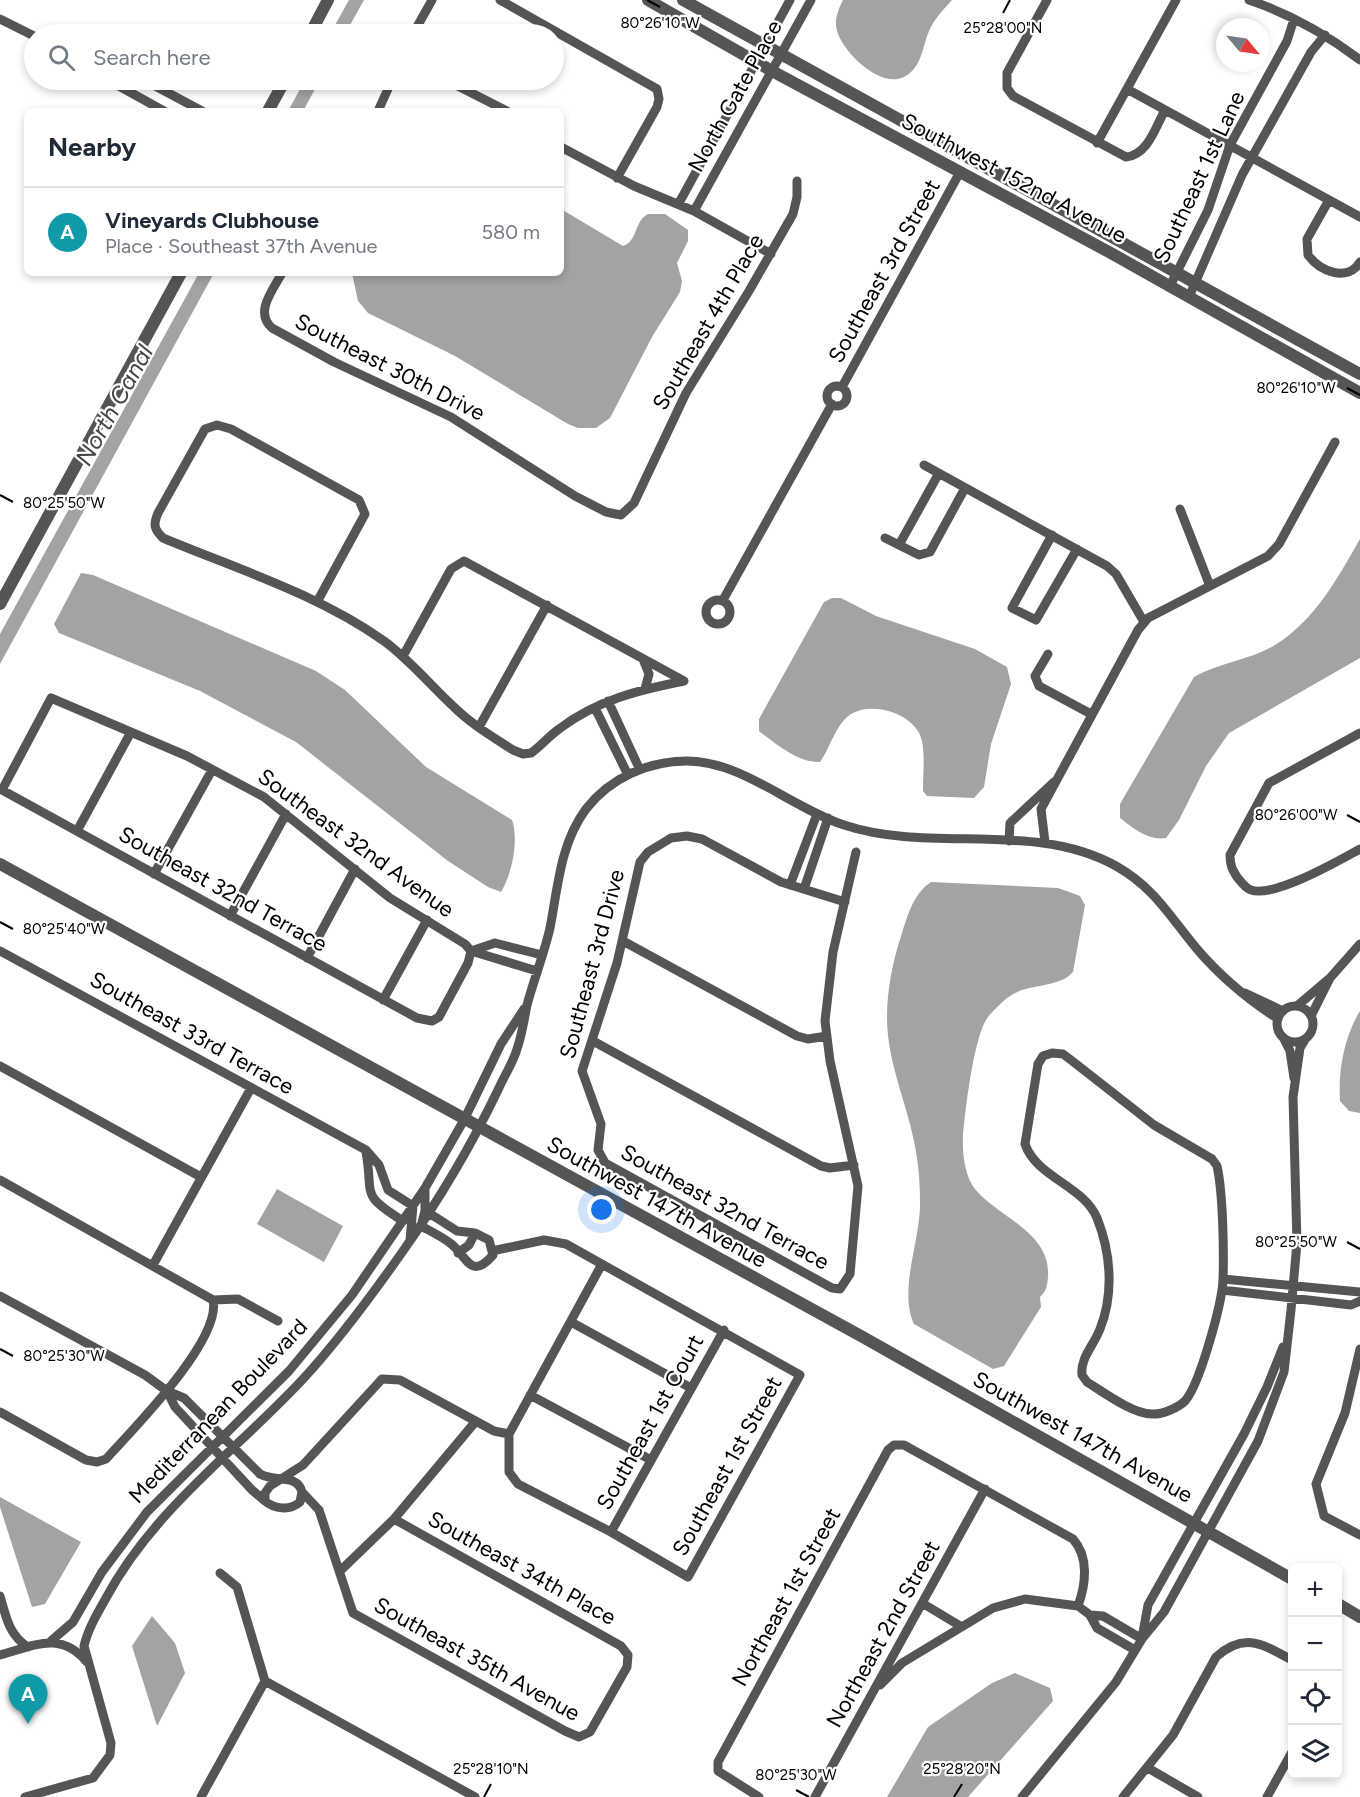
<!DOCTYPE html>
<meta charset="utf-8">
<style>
body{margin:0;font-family:Figtree,sans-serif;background:#f2f2f3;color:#1f2937}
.controls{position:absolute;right:18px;bottom:18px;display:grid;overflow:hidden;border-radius:9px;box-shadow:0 3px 9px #0003}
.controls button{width:54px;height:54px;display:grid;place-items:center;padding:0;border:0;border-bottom:2px solid #e0e1e3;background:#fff;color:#1f2937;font:30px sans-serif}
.compass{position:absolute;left:1216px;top:18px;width:54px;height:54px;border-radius:50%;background:#fff;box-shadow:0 3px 9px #0003;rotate:119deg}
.you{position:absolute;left:602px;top:1210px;width:21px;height:21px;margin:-15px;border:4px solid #fff;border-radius:50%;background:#1a73e8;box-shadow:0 0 0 9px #1a73e833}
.badge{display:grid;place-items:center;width:39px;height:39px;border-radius:50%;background:#0b8043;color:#fff;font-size:20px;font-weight:700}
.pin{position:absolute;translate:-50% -50px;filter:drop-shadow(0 2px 3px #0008)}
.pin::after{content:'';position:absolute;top:32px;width:21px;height:18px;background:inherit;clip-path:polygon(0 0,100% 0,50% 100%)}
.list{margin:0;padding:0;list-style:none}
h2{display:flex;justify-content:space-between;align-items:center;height:78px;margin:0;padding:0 24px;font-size:26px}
h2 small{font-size:20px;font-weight:400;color:#747a83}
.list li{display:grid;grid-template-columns:39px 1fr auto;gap:18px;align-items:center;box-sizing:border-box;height:90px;padding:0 24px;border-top:2px solid #e0e1e3}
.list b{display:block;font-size:22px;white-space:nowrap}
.list p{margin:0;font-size:20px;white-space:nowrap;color:#747a83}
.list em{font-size:20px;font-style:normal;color:#747a83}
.icon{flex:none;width:33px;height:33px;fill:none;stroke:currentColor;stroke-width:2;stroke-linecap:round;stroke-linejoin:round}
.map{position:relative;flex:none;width:1360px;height:1797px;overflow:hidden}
.search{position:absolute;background:#fff;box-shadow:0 3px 9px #0003;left:24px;top:24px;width:540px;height:66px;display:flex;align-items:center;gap:15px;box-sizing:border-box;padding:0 21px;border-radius:33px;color:#747a83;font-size:22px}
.panel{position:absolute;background:#fff;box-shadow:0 3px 9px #0003;left:24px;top:108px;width:540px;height:168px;border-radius:9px}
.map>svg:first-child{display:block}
.water{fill:#a3a3a3}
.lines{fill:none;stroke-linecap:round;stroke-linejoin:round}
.minor{stroke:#555;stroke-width:9}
.tertiary{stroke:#555;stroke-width:12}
.ticks{fill:none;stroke:#000;stroke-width:2}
.labels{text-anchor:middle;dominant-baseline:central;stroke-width:4.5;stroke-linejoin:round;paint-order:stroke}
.street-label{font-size:22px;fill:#000;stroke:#fff}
.water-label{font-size:24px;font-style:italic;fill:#444;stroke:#fff}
.ticks-label{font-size:15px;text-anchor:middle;fill:#000;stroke:#fff;stroke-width:4.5;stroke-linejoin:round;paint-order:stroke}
</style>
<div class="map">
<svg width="1360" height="1797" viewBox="0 0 1360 1797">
<rect width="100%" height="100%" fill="#fff"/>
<!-- water -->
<path class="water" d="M349,0H364L345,34H330Z
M843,0H952C945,8 937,16 932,25C922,42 924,67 904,77C880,89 843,52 837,31C834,20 838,10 843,0Z
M305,80H320L303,111H288Z
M561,209L623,246C638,241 634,221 648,214H665L688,230V241L677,263L682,281L680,292L652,337L610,418L596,428H578L568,424L455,356L368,313L358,301L352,273H561Z
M199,273H214L0,664V634Z
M1360,539V658L1229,733L1206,766L1179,820L1166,838C1148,841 1133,828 1120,818V804L1194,677C1219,663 1253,659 1275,645C1315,620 1337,579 1360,539Z
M81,573L93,575L316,671L345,690L426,767L512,820C519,840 512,874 501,892L488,887L448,861L296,742L200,691L59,633L54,624Z
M832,598H841L876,616L975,649L1007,667L1011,684L991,744L984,787L974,798L927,796L923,791C923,775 925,756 922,741C917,715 875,701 853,713C836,722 831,747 820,762C798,763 776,744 759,731V719L824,602Z
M931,882L1058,888L1080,896L1085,905L1073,972C1060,987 1033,984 1015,993C1006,997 994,1010 988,1017C974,1035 965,1112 963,1137C962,1153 965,1177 975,1189C999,1218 1051,1232 1048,1277C1047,1286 1047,1290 1040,1297L1041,1307L1004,1366L993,1369L914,1324C898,1290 921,1239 920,1202C920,1186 919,1168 916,1152C909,1107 887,1064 887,1018C887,989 893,960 902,933C908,914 914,893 931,882Z
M1360,1011V1113L1349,1111L1340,1101C1338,1071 1344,1037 1360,1011Z
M277,1189L343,1226L324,1262L257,1224Z
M0,1497L81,1542L45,1604L32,1607L0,1507Z
M152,1616L175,1643L185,1673L157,1726L132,1646Z
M1015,1673L1050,1688L1053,1701L968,1797H887L928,1727L992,1683Z"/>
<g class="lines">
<!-- minor -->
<path class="minor" d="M500,0L657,89L659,99L657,107L617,178
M1047,0L1007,73V88L1013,96L1126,157C1148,155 1156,126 1165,110
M1249,0C1290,14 1326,34 1360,60
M0,19L34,36
M413,34L432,0
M108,80L164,111
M144,80L202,111
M446,80L507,111
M1127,89L1360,217
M378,111L392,80
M1097,143L1176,0
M561,147L634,186L694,211L771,254
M1329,200L1307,239L1308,255C1320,271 1347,283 1360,262
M679,203L790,0
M694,211L811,0
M282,273C273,290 254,312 272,328L334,362L451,417L575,496L606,512L621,515L634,503L686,393L749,291L793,214L797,197V181
M1170,286L1208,210L1230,145L1287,41L1294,19
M1189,297L1242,175L1311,52L1325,35
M827 396a10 10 0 1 1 20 0a10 10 0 1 1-20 0Z
M842,387L960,172
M924,465L1107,566L1116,574L1144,622
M1180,509L1210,586
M1052,535L1012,608L1036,620L1077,549
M885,538L919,555L930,552L965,488
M899,545L939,473
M706 612a12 12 0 1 1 24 0a12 12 0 1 1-24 0Z
M723,600L832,404
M317,602L365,514L359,500L231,429L217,425L205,429L158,513C153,525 154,529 163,538C237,569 318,594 384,641C410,660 430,685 454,707C471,724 493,737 513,750L523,754L531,753C541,746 549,736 559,729C597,700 639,690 684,681
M1048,654L1035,676L1039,686L1091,714
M403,656L451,569L464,561L684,681
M643,659L649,674L645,689
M608,701L640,770
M595,708L628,775
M479,727L547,605
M1360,733L1269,783L1230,855C1230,865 1232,869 1237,877C1241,882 1245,888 1251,890C1274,898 1338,861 1360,849
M77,831L131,732
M1009,841L1010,823L1054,782
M1045,842L1041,809L1138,630L1148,618L1268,556L1279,544L1335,442
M154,874L212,770
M790,885L817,814
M804,889L828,818
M845,902L781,882L702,839L687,836L671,838L648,852L640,862L617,963L582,1071L601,1124L598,1150L605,1163L832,1288L840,1289L850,1274L858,1186L830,1061L825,1021L833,952L856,852
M230,916L286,814
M623,941L797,1036L808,1039L827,1036
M0,951L366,1150L379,1165L388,1190L413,1206L410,1240
M471,951L468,963L439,1017L432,1021L417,1018L2,790L51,698L187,756L264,797L390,898L465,944L471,951L537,971
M471,951L495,943L542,955
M307,958L355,869
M1245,993L1283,1011
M383,1000L427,920
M1277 1024a18 18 0 1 1 36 0a18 18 0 1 1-36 0Z
M1297,1006L1330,978L1360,944
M1311,1016L1330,978
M1284,1039L1290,1051L1294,1078
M593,1041L821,1166L830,1168L854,1165
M1052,1053L1063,1054L1071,1060L1154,1125L1212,1159L1217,1166C1223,1192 1224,1252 1223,1280C1222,1303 1200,1384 1185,1401C1178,1408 1161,1415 1152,1414C1133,1414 1103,1392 1087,1382L1082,1375C1080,1358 1094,1345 1100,1329C1114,1294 1111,1253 1097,1218C1084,1186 1036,1177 1025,1144L1038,1064L1043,1056Z
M0,1066L201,1177
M366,1152C374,1197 359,1193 403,1221
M0,1180L213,1300L238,1299L278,1321
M425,1188V1211L421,1226C430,1231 441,1236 450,1243C466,1254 470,1282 493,1255L489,1240L475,1233L457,1231L429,1213
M492,1251L544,1240L566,1244L800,1375L688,1577L611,1532L518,1484L509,1472V1434L602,1264
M458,1253L469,1245L475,1233
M153,1265L251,1088
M1223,1279L1360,1292
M1222,1290L1351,1305L1360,1301
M0,1296L145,1375L167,1391L184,1398L260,1474C276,1483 297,1473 302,1492L300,1502C290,1511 274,1509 265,1501V1493L270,1486L303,1465L382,1379L400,1380L494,1431L509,1434
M571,1322L691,1388
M1360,1349L1345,1413L1316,1484L1324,1516L1360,1535
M167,1391L175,1407L252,1490L265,1501
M530,1395L651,1460
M0,1412L86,1460L97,1462L106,1459C132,1430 222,1340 213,1300
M302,1492L319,1510L353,1613L565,1731L579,1737L590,1732L627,1667L628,1655L621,1646L394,1519
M611,1532L724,1330
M340,1571L394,1519L476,1421
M220,1573L237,1587L265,1681L475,1797
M0,1596C6,1617 9,1635 28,1647
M922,1603L962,1627
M1090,1615L1103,1616L1142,1639
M1142,1638L1148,1605L1244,1434L1267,1387L1283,1347
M51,1641L73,1622L102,1572L147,1512L289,1371L352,1295L425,1188L464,1120L501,1044L524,1009
M0,1655C34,1646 60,1630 87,1662
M880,1685L902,1663L993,1608L1025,1599L1078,1606L1090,1615L1097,1628L1135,1650
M1148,1768L1198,1797
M25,1797L93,1778L110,1755L111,1743L84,1646C88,1629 97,1614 106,1598C153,1510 237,1450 303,1379C340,1339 372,1295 403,1251C439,1200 471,1146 498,1090C504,1076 513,1063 517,1049C522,1035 524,1020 527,1005C534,979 544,954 550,928C558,887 560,844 586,809C610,778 648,761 687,761C742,761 792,808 844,825C932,854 1033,820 1116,866C1155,888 1170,917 1197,949C1219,975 1249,1000 1278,1019
M201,1797L265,1681
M759,1797L718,1771V1762L888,1450L894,1445H904L1073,1539C1089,1557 1086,1584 1078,1606
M815,1797L985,1489
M1022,1797L1116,1682L1142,1639L1164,1612L1258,1441L1284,1372L1291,1310L1297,1243L1293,1097L1300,1048L1306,1038
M1123,1797L1173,1735L1216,1657C1245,1631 1264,1645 1292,1660
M1267,1797L1292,1752"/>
<!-- tertiary -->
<path class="tertiary" d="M648,0L772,71L1109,252L1360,393
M683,0L1360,374
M310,34L328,0
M268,111L285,80
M0,604L181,273
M0,864L861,1336L1292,1579
M1338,1604L1360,1617"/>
</g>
<!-- ticks -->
<path class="ticks" d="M647,0L660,7M1003,13L1010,0M1347,388L1360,395M0,495L13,502M1347,815L1360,822M0,922L13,929M1347,1242L1360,1249M0,1349L13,1356M796,1790L809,1797M484,1797L491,1784M954,1797L962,1784"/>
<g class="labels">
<!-- street labels -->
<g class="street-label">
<text transform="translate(735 96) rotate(-61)">North Gate Place</text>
<text transform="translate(1199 177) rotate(-65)">Southeast 1st Lane</text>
<text transform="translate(1014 178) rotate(28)">Southwest 152nd Avenue</text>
<text transform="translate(884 271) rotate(-61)">Southeast 3rd Street</text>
<text transform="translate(708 322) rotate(-60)">Southeast 4th Place</text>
<text transform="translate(390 367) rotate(27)">Southeast 30th Drive</text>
<text transform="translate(356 843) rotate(36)">Southeast 32nd Avenue</text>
<text transform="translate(223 889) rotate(29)">Southeast 32nd Terrace</text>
<text transform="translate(592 964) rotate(-75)">Southeast 3rd Drive</text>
<text transform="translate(192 1033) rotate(29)">Southeast 33rd Terrace</text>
<text transform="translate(657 1202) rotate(29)">Southwest 147th Avenue</text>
<text transform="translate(725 1207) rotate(29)">Southeast 32nd Terrace</text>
<text transform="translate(218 1411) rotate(-46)">Mediterranean Boulevard</text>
<text transform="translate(650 1422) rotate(-61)">Southeast 1st Court</text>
<text transform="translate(1083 1437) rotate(29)">Southwest 147th Avenue</text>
<text transform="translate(727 1466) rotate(-61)">Southeast 1st Street</text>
<text transform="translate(522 1568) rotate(29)">Southeast 34th Place</text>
<text transform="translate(786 1597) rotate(-61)">Northeast 1st Street</text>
<text transform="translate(883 1634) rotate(-61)">Northeast 2nd Street</text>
<text transform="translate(477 1659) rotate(29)">Southeast 35th Avenue</text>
</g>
<!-- water labels -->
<g class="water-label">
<text transform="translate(114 405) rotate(-61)">North Canal</text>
</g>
</g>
<g class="ticks-label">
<text x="660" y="28">80°26'10"W</text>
<text x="1003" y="33">25°28'00"N</text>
<text x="1296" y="393">80°26'10"W</text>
<text x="64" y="508">80°25'50"W</text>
<text x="1296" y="820">80°26'00"W</text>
<text x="64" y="934">80°25'40"W</text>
<text x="1296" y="1247">80°25'50"W</text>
<text x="64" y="1361">80°25'30"W</text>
<text x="491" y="1774">25°28'10"N</text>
<text x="962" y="1774">25°28'20"N</text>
<text x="796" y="1780">80°25'30"W</text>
</g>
</svg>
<div class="controls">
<button>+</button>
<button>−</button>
<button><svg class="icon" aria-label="locate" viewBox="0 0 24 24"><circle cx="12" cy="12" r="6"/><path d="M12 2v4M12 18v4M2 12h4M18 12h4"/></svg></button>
<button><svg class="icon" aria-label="layers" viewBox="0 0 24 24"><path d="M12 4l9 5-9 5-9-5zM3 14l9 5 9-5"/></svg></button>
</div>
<svg class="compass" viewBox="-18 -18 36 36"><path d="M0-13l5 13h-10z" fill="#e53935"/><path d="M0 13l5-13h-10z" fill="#747a83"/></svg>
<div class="you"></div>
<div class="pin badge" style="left:28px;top:1724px;background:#0f9aa8">A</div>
<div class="search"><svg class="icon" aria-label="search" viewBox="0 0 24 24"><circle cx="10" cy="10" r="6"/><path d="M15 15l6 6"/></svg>Search here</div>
<section class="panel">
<h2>Nearby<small></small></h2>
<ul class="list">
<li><span class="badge" style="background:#0f9aa8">A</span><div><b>Vineyards Clubhouse</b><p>Place · Southeast 37th Avenue</p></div><em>580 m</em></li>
</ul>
</section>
</div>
